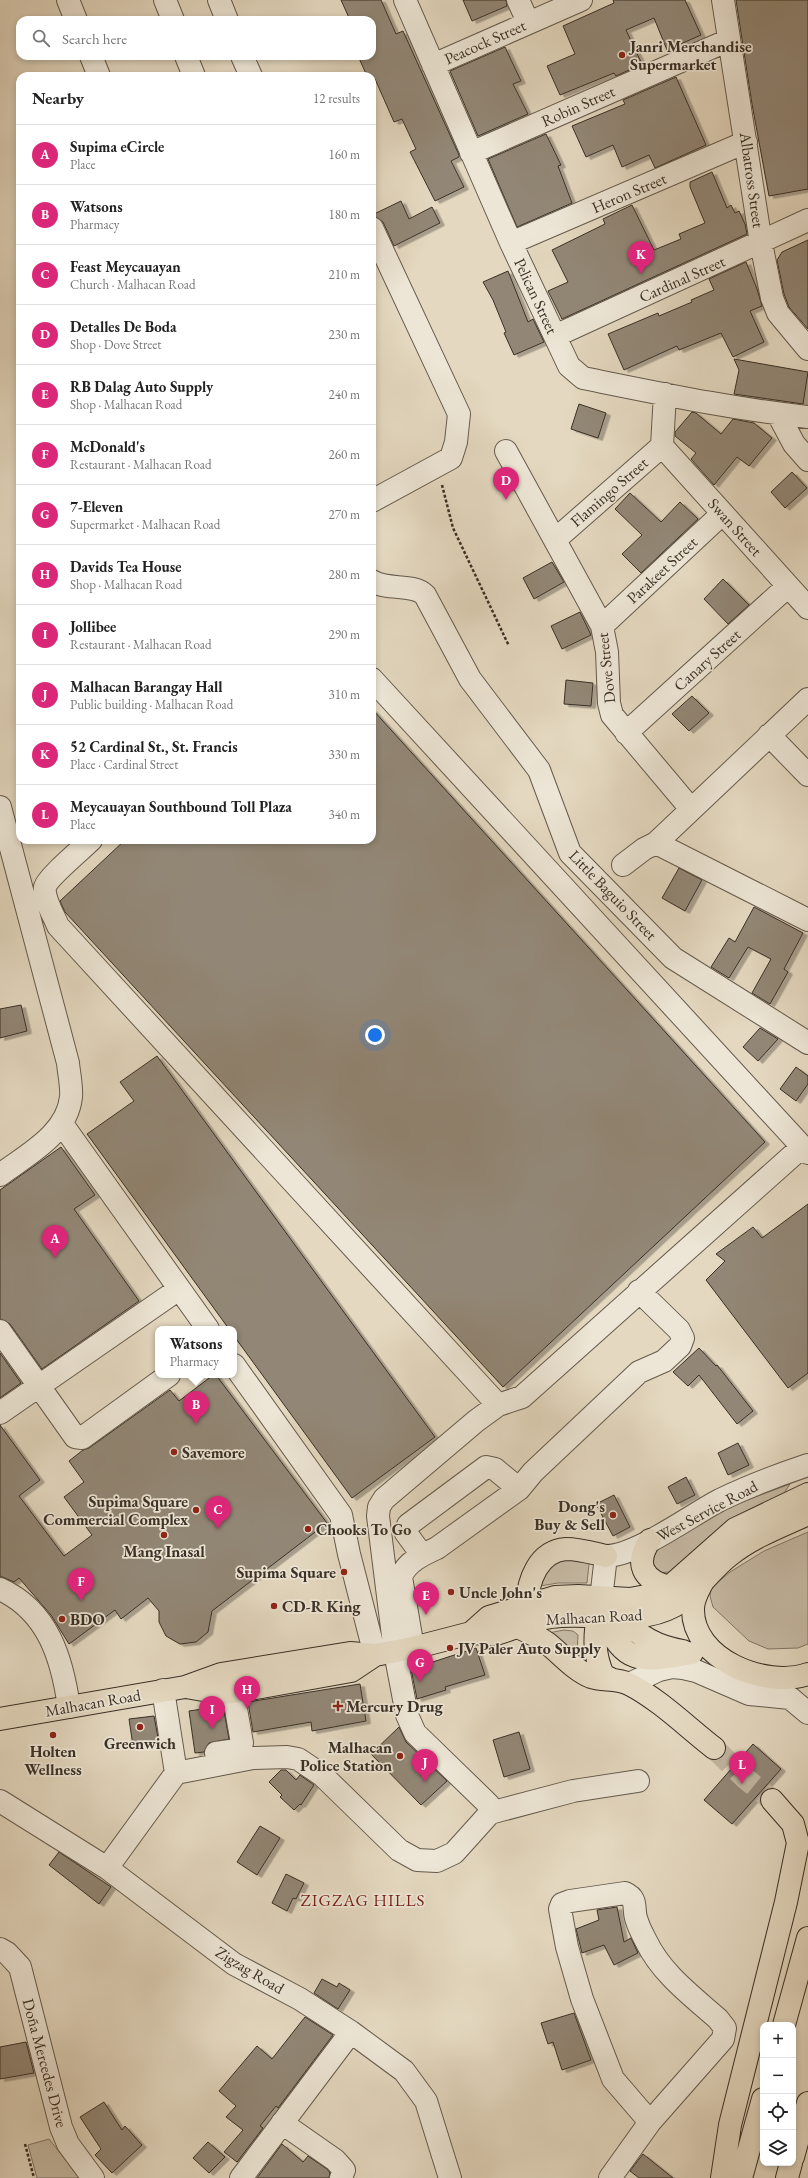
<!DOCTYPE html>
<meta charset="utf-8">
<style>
body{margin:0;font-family:"EB Garamond",serif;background:#f2f2f2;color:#222}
.controls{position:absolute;right:12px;bottom:12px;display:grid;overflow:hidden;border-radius:8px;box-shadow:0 2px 6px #0003}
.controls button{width:36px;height:36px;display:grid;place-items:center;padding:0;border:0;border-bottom:1px solid #e0e0e0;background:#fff;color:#222;font:20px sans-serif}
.you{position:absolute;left:375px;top:1035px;width:14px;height:14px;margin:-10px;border:3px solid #fff;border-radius:50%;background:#1a73e8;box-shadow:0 0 0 6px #1a73e833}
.badge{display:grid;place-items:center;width:26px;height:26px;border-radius:50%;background:#db2777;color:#fff;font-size:13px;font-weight:700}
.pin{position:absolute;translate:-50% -33px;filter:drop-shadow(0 1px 2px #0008)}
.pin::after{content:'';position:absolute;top:21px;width:14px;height:12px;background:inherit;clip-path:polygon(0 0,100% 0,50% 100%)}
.popup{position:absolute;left:155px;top:1326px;width:82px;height:52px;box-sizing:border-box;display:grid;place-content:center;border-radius:8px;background:#fff;filter:drop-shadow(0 1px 3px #0005);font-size:13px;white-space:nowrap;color:#767676}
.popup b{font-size:15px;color:#222}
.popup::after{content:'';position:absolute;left:50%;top:100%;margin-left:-8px;border:8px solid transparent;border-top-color:#fff}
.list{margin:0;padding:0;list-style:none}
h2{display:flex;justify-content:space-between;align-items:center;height:52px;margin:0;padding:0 16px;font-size:17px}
h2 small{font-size:13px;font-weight:400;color:#767676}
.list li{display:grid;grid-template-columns:26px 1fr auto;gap:12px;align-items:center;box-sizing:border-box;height:60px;padding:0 16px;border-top:1px solid #e0e0e0}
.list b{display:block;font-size:15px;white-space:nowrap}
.list p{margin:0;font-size:13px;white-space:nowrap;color:#767676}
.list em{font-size:13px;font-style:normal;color:#767676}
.icon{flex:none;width:22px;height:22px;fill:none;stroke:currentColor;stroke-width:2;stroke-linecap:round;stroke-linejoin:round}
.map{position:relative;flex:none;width:808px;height:2178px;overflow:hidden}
.search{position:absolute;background:#fff;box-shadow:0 2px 6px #0003;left:16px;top:16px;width:360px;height:44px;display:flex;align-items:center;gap:10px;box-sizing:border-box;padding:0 14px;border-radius:12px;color:#767676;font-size:15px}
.panel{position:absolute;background:#fff;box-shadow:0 2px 6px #0003;left:16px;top:72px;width:360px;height:772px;border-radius:12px}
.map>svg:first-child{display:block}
.green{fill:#c7bba6;stroke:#807666}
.building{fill:#928776;stroke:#3a3026;filter:url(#shadow)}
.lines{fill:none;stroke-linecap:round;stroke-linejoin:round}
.highway-tunnel{stroke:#c2b6a1;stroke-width:22;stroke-dasharray:22 11;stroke-linecap:butt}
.minor-casing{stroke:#645a4c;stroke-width:24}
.major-casing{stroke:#3a3026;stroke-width:24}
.highway-casing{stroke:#3a3026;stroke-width:24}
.path{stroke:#3a3026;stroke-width:2.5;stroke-dasharray:3 2;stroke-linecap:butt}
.minor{stroke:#ede6d6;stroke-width:22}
.major{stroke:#e4d8c0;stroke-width:22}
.highway{stroke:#e4d8c0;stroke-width:22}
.poi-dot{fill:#8f2418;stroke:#ede6d6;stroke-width:1.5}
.labels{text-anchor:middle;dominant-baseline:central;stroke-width:3.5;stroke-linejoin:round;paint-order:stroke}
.street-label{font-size:16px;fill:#3a3026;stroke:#ede6d6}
.poi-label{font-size:16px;font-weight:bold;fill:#3a3026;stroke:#ede6d6;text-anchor:start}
.neighbourhood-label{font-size:17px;letter-spacing:1px;fill:#7a1f14;stroke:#ede6d6}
</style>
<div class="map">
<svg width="808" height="2178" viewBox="0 0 808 2178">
<defs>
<filter id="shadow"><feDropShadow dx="4.5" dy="2.5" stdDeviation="0" flood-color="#0004"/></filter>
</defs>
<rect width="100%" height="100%" fill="#e4d8c0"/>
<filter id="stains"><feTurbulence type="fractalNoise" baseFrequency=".005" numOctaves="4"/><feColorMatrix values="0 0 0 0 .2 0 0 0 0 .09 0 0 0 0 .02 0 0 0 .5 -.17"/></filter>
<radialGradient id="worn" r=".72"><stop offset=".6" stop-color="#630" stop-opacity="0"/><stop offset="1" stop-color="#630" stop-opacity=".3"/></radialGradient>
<!-- green -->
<path class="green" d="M790,1484L784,1493L711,1535L669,1572L659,1573L651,1566L650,1553L731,1506Z
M808,1532V1644L798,1648L768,1649L749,1641L713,1607L710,1596L711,1588L730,1572L764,1551Z
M557,1555L585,1557L589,1564L587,1583H558L534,1587Z
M564,1630L573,1631L578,1635L577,1656L548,1633Z
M49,2139L76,2173L80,2178H37L28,2145Z"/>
<!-- building -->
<path class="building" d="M341,0H381L396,34L403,31L459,155V157L451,161L464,187L435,201L410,152L416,149L402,119L394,122L375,79L372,81V76H367L358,56H372V20H350Z
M463,0H506L507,6L472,21Z
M613,0H685L701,35L667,50L654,18L626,30L642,64L616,76L614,73L560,95L547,66L575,54L563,26L614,3Z
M736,0H808V189L769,196L752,104Z
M505,47L521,81L513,84L528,114L478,136L450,71Z
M676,77L706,145L655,168L649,155L622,167L613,145L586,157L572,126L625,104L623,100Z
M546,134L561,165L558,166L572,203L517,227L488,159Z
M712,172L727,208L731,205L735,213L739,211L745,224L747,234L562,319L548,291L568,282L552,250L605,224L603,219L632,205L654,250L681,239L679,234L705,223L690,187V182Z
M401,201L409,219L432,207L440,223L394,246L383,222L372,215Z
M808,240V329L789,307L784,294L777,260L782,252Z
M746,262L757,289L762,306L750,311L764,342L733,357L721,333L679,350L677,346L624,370L608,334L658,313L659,316L692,302L691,300L714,290L709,279Z
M508,271L528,322L533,319L544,342L514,355L504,333L506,332L493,300L483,282Z
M734,359L808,372L803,404L734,394L739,370Z
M579,404L606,413L598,438L571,429Z
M692,412L696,413L721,434L733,419L754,423L772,438L749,466L737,457L714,485L691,459L696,453L675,436V432Z
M792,472L807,488L785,508L771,492Z
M630,493L661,522L680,502L698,519L641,573L622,554L642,535L615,509Z
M552,562L564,582L534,599L523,578Z
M723,579L749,605L728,624L704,599Z
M580,612L591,635L562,649L551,626Z
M566,680L593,683L591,706L564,704Z
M692,696L709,713L689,731L672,714Z
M372,709L765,1142L503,1387L65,912L60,901L125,840H372Z
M679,868L702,880L685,911L662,898Z
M754,907L803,933L784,969L788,972L770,1004L752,993L771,959L748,947L729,978L711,967L729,938L735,942Z
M21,1005L27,1031L0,1038V1009Z
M760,1028L778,1039L758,1061L743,1047Z
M157,1056L435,1437L352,1498L234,1336V1329H229L87,1134L134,1101L120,1082Z
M796,1067L808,1076V1084L796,1101L780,1089Z
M61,1147L95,1195L74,1209L139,1301L42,1369L10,1324L0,1319V1190Z
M808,1204V1373L788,1388L706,1280L725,1261L716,1254L753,1227L762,1238Z
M699,1348L716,1366L717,1365L753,1411L737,1424L699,1375L688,1386L673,1372Z
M0,1353L21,1383L0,1398Z
M213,1375H216L327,1523L212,1611L208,1632L196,1642L180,1644L166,1636L159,1622V1611L148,1598L121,1619L115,1610L69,1644L51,1615L19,1578L14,1582L0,1576V1425L40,1480L19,1496L64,1556L92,1535L64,1497L84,1482L69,1461L83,1450L89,1448L170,1390L179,1401Z
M738,1443L749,1465L728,1475L718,1453Z
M686,1477L695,1495L677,1504L668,1487Z
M614,1495L630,1527L613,1536L596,1504Z
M476,1648L485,1675L445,1687L446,1690L417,1699L411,1669Z
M360,1684L366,1721L312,1731L311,1722L253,1732L248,1702Z
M223,1706L229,1739L209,1743L204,1752L195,1753L189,1711Z
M154,1716L159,1743L133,1746L129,1719Z
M399,1727L406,1742L447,1781L421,1805L371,1754Z
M519,1732L530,1769L504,1777L493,1740Z
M753,1744L781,1769L732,1824L704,1800Z
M281,1770H286L296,1780L300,1775L314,1785L301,1805L300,1804L294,1810L280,1797L282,1795L269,1782Z
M260,1826L280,1838L257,1875L237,1862Z
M59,1852L111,1887L99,1904L49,1865Z
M286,1874L304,1883L296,1899L293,1898L287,1911L272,1903Z
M617,1907L624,1942L631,1938L638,1953L614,1965L604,1945L582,1953L576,1929L599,1920L597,1910Z
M322,1979L337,1987L339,1983L350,1990L338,2009L314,1993Z
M574,2013L591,2060L562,2070L553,2042L548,2044L541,2023Z
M305,2017L333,2035L278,2108L276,2106L260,2126L263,2128L237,2162L224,2152L243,2130L226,2117L236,2106L219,2091L257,2046L272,2059Z
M26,2042L34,2073L0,2079V2047Z
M104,2102L122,2130L125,2126L142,2145L112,2173L95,2155L101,2149L80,2117Z
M208,2142L225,2157L209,2173L193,2158Z
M282,2144L303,2162L308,2156L327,2169L330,2173L329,2178H257Z
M643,2154L673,2178H639L630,2171Z"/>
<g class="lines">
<!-- highway-tunnel -->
<path class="highway-tunnel" d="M714,1748L746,1779L772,1800"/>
<!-- minor casing -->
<g class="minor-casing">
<path id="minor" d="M68,0L76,20
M165,0L173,20
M219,0L227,20
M405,0L511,243L569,366L583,378C658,393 732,409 808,417
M518,0L528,22
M723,0L761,243L772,298L778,313L808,349
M91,56L99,76
M186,56L194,76
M242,56L251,76
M433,65L581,0
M471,153L729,40
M372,228L459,414L456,442L451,458L372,501
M511,243L746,142
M555,336L808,220
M778,414L794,444L808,460
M662,446L808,608
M662,446L665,394
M506,451L602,626L607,652L609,703L612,715L691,809
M556,539L662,446
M372,581C388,591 413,583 425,595L470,679L539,770L570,853L673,958L808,1043
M602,626L722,514
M372,679L808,1153
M626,733L788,586
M769,735L808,775
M0,807L68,1063C69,1074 72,1087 71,1097C67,1135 26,1155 0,1175
M91,840C82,849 48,877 45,887C43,898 54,916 58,926L498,1405
M656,843L808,920
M623,865L644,849L656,843L808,699
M62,1124L208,1329
M0,1331L75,1437L82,1438L169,1375
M234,1365L341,1515L349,1554L375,1655
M0,1413L179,1289
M422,1555L406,1533L408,1525L486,1467L495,1469L519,1489
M0,1589C48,1611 62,1658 69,1707
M601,1599L606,1556C636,1556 691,1515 720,1500C749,1486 778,1475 808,1465
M413,1648L401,1577C406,1562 424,1554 437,1548L519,1489L533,1472L639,1372L664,1361L680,1346L683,1338L679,1330L639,1291
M629,1684L659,1670L672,1667L683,1668L696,1671L749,1694L790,1698L808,1713
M216,1753L237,1750L242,1743L233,1692
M176,1773L253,1758L287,1757L298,1759L322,1775L399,1850L417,1860L437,1861L454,1853L490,1813L573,1791L638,1781
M0,1801L107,1868L234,1964L300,1999L351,2032L404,2071L426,2101L450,2178
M490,1813L489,1805L484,1800L415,1733L407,1715L395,1652L378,1516L379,1507L384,1499L476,1421L498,1405L522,1397L802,1147
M107,1868L176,1773L163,1690
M0,1949L7,1953L20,1967L61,2127L68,2144L93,2178
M282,2123L335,2160L344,2170L341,2178
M241,2178L351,2032
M610,2178L650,2122L723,2039L725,2028L718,2019C692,1996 661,1973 646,1941C643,1935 639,1928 637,1921C632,1910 639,1899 625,1893L570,1901L562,1904L560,1909L567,1947L582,1999L613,2079L650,2122"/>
</g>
<!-- major casing -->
<g class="major-casing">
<path id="major" d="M650,1540C634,1564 643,1580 669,1587
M527,1604C528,1581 538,1551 566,1549C579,1549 593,1553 606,1556
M471,1633C479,1633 488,1635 496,1634C514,1629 532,1619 551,1617C592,1611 635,1627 674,1606C696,1594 710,1570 730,1555C752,1537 782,1526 808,1514
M186,1687L220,1693L233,1692L351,1671L375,1655
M0,1719L185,1687L221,1674L350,1653L375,1655L413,1648L471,1633L489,1617L555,1597L578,1596L630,1599L646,1596L661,1591L674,1583L735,1529L808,1494"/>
</g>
<!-- highway casing -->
<g class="highway-casing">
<path id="highway" d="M702,1583C698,1591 693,1599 693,1609C692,1659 765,1689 808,1674
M598,1616C594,1638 594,1654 603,1675L611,1679
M604,1617C624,1668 645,1661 692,1653
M622,1618C640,1637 657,1647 683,1651
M515,1626C527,1631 537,1636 547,1643C561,1654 574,1670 591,1677C602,1681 617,1678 629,1684C660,1700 687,1727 714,1748
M784,2025L808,1938
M793,2157L808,2103
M722,2178L730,2125L786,1902L798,1843L793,1824L772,1800
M741,2178L763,2099
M787,2178L791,2163"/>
</g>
<!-- path -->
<path class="path" d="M442,485L453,528L509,646
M25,2144L34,2178"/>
<!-- minor -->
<use href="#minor" class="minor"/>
<!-- major -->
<use href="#major" class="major"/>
<!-- highway -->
<use href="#highway" class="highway"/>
</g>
<!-- markers -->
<g class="poi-dot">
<circle cx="622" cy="55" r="4"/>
<circle cx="174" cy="1452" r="4"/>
<circle cx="196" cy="1510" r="4"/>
<circle cx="613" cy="1515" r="4"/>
<circle cx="308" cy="1529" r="4"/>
<circle cx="164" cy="1535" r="4"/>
<circle cx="344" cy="1572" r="4"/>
<circle cx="451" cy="1592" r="4"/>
<circle cx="274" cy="1606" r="4"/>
<circle cx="62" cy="1619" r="4"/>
<circle cx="450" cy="1648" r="4"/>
<path d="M336 1700h4v4h4v4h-4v4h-4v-4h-4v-4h4z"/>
<circle cx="140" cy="1727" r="4"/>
<circle cx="53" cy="1735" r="4"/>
<circle cx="400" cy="1756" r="4"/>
</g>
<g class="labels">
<!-- street labels -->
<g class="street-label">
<text transform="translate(485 42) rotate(-24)">Peacock Street</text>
<text transform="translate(578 106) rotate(-24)">Robin Street</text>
<text transform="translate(752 180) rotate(82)">Albatross Street</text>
<text transform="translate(629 193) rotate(-23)">Heron Street</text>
<text transform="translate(682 279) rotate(-24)">Cardinal Street</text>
<text transform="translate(536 296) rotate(65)">Pelican Street</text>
<text transform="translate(609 492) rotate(-41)">Flamingo Street</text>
<text transform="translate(735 527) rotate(48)">Swan Street</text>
<text transform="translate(662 570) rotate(-43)">Parakeet Street</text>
<text transform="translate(707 660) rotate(-42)">Canary Street</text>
<text transform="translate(606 668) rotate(-96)">Dove Street</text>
<text transform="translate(613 895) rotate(46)">Little Baguio Street</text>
<text transform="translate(707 1511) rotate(-28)">West Service Road</text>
<text transform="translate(594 1617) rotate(-3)">Malhacan Road</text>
<text transform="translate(93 1703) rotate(-10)">Malhacan Road</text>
<text transform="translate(250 1970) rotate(31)">Zigzag Road</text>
<text transform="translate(45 2063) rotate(75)">Doña Mercedes Drive</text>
</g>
<!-- poi labels -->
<g class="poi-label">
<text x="630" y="46">Janri Merchandise<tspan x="630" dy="18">Supermarket</tspan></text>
<text x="182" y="1452">Savemore</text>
<text x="188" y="1501" text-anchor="end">Supima Square<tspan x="188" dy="18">Commercial Complex</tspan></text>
<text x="605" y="1506" text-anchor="end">Dong's<tspan x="605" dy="18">Buy &amp; Sell</tspan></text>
<text x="316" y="1529">Chooks To Go</text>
<text x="164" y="1551" text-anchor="middle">Mang Inasal</text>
<text x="336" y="1572" text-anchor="end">Supima Square</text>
<text x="459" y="1592">Uncle John's</text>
<text x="282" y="1606">CD-R King</text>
<text x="70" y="1619">BDO</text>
<text x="458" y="1648">JV Paler Auto Supply</text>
<text x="346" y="1706">Mercury Drug</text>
<text x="140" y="1743" text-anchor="middle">Greenwich</text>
<text x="392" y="1747" text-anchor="end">Malhacan<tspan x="392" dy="18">Police Station</tspan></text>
<text x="53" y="1751" text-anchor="middle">Holten<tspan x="53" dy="18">Wellness</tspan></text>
</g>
<!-- neighbourhood labels -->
<g class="neighbourhood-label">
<text x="363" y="1900">ZIGZAG HILLS</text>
</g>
</g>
<rect width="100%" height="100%" filter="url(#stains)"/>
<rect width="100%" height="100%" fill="url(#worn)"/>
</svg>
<div class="controls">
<button>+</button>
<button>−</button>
<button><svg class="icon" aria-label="locate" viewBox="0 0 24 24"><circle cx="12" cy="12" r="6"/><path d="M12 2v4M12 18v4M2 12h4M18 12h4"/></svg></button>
<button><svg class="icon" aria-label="layers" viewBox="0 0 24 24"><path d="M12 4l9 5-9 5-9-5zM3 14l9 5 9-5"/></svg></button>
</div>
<div class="you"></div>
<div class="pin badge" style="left:55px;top:1258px">A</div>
<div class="pin badge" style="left:196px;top:1424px">B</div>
<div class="popup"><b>Watsons</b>Pharmacy</div>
<div class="pin badge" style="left:218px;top:1529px">C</div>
<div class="pin badge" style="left:506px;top:500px">D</div>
<div class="pin badge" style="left:426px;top:1615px">E</div>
<div class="pin badge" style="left:81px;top:1601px">F</div>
<div class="pin badge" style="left:420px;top:1682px">G</div>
<div class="pin badge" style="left:247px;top:1709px">H</div>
<div class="pin badge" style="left:212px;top:1729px">I</div>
<div class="pin badge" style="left:425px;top:1782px">J</div>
<div class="pin badge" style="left:641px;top:274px">K</div>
<div class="pin badge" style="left:742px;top:1784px">L</div>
<div class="search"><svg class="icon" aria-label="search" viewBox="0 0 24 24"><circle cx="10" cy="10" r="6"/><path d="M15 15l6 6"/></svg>Search here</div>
<section class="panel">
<h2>Nearby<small>12 results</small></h2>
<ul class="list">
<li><span class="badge">A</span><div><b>Supima eCircle</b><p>Place</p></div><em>160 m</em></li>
<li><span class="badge">B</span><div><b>Watsons</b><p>Pharmacy</p></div><em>180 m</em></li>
<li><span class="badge">C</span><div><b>Feast Meycauayan</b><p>Church · Malhacan Road</p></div><em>210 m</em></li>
<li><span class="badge">D</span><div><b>Detalles De Boda</b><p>Shop · Dove Street</p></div><em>230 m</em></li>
<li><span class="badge">E</span><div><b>RB Dalag Auto Supply</b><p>Shop · Malhacan Road</p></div><em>240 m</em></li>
<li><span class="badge">F</span><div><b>McDonald's</b><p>Restaurant · Malhacan Road</p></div><em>260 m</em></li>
<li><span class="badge">G</span><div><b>7-Eleven</b><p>Supermarket · Malhacan Road</p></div><em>270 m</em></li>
<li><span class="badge">H</span><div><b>Davids Tea House</b><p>Shop · Malhacan Road</p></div><em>280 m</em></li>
<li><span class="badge">I</span><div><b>Jollibee</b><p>Restaurant · Malhacan Road</p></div><em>290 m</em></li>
<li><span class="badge">J</span><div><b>Malhacan Barangay Hall</b><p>Public building · Malhacan Road</p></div><em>310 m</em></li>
<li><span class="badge">K</span><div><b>52 Cardinal St., St. Francis</b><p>Place · Cardinal Street</p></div><em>330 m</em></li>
<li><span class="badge">L</span><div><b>Meycauayan Southbound Toll Plaza</b><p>Place</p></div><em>340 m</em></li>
</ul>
</section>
</div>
